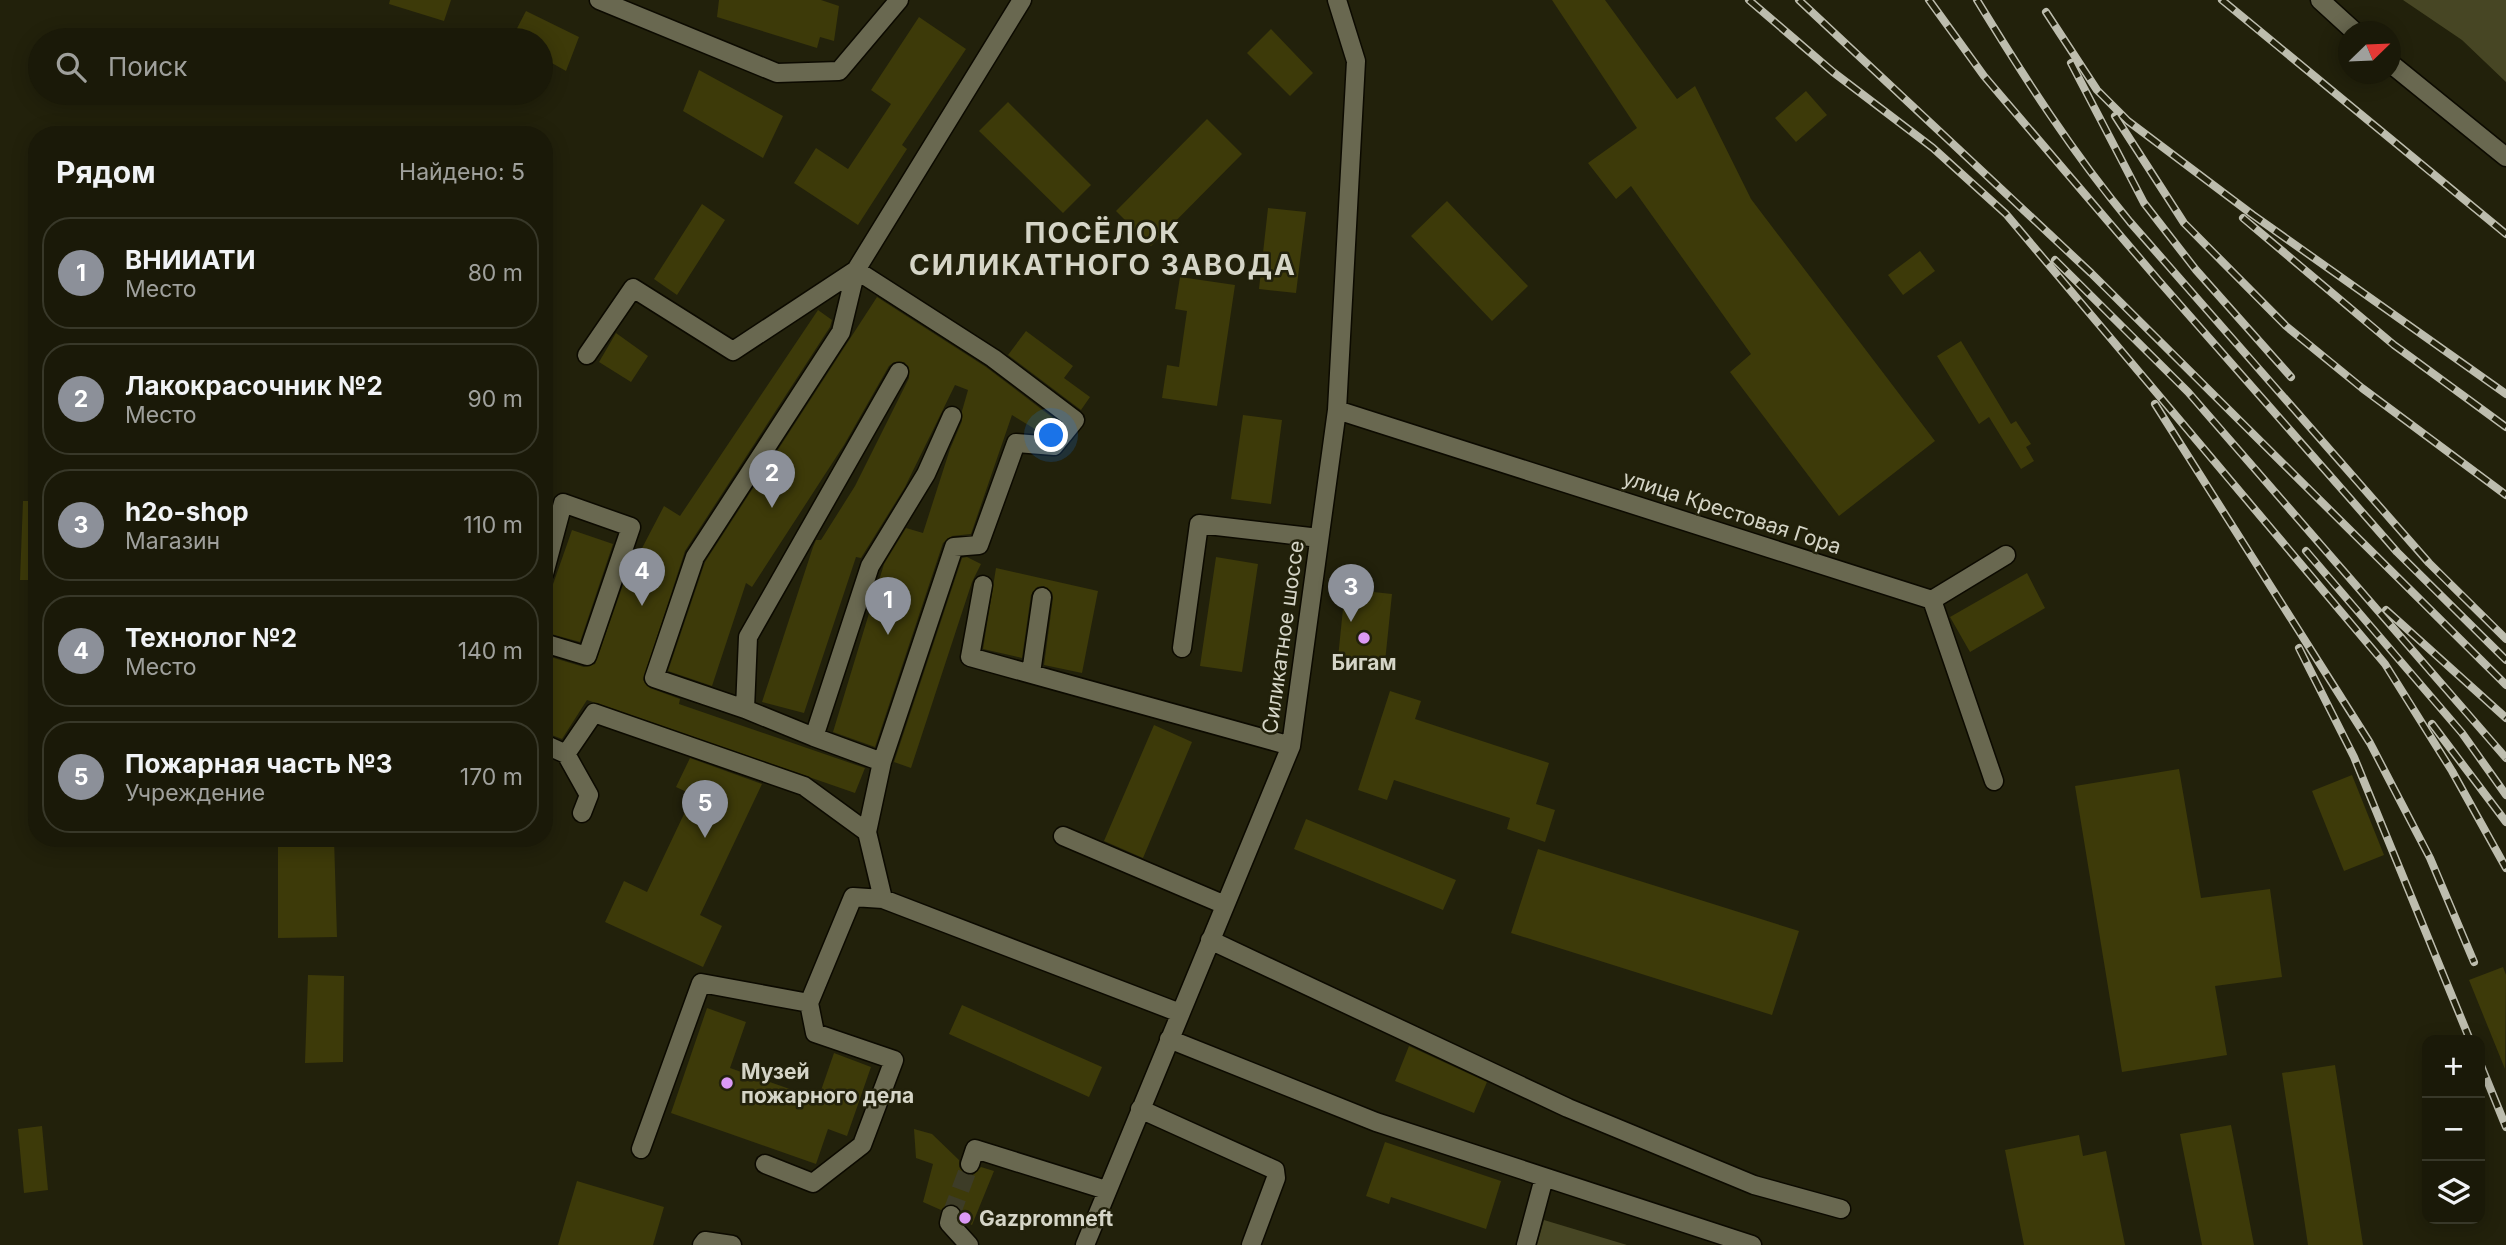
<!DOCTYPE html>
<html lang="ru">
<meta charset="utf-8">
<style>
body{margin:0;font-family:Inter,sans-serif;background:#272616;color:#f1f3f6}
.controls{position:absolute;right:21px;bottom:21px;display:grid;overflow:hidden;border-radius:14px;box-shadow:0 4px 18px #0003}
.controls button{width:63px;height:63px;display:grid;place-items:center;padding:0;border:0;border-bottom:2px solid #383829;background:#1a1908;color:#f1f3f6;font:35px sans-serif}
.compass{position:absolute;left:2338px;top:21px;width:63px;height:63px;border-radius:50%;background:#1a1908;box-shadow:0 4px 18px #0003;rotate:67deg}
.you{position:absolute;left:1052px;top:436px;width:24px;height:24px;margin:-18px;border:5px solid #fff;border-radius:50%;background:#1a73e8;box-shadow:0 0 0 10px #1a73e833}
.badge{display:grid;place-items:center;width:46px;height:46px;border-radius:50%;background:#8c9099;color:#fff;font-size:23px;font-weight:700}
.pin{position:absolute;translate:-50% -58px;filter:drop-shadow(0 2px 4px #0008)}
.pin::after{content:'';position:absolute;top:37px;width:24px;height:21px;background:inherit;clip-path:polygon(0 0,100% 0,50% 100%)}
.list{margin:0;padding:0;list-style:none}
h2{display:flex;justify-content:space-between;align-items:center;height:91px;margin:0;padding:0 28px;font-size:30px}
h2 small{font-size:23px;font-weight:400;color:#9fa09c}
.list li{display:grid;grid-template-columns:46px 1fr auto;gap:21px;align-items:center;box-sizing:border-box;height:112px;margin:0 14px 14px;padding:0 14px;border:2px solid #383829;border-radius:28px}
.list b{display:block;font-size:26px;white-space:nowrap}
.list p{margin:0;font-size:23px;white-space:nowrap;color:#9fa09c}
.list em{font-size:23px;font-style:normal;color:#9fa09c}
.icon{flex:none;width:38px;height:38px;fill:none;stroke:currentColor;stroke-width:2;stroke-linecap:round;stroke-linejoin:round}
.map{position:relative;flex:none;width:2506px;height:1245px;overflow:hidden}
.search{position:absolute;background:#1a1908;box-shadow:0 4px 18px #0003;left:28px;top:28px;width:525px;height:77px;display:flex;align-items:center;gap:18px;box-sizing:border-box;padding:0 24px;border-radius:38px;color:#9fa09c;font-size:26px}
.panel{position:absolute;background:#1a1908;box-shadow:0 4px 18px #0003;left:28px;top:126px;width:525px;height:721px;border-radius:28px}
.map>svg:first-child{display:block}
.green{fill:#474624}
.building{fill:#3d3a09}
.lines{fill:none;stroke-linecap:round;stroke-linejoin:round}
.minor-tunnel{stroke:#3d3c27;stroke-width:18;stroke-dasharray:18 9;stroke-linecap:butt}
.minor-casing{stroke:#0c0a00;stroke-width:21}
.minor{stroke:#696850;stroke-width:18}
.rail-casing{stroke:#bdbdae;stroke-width:8}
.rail{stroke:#22210b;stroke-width:5;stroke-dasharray:16;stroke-linecap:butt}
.poi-dot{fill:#db99f5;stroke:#22210b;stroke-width:2.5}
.labels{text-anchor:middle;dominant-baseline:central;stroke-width:5;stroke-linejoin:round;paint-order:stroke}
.street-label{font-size:21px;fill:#d5d5c7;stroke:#22210b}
.poi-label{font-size:21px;font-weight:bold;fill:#d5d5c7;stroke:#22210b;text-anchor:start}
.district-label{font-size:28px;font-weight:bold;letter-spacing:2px;fill:#d5d5c7;stroke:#22210b}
</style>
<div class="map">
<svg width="2506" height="1245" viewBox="0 0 2506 1245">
<rect width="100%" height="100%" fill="#22210b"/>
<!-- green -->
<path class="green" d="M2403,0H2506V82L2462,40Z
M1544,1220L1627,1245H1537Z"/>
<!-- building -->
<path class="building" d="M390,0H451L444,21L389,4Z
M719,0H821L839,6L834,41L820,37L817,48L717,17Z
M1552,0H1605L1677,99L1695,86L1751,199L1935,441L1839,516L1730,372L1751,354L1631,186L1616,199L1588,163L1637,128Z
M526,11L579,37L566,71L541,57V40H511Z
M919,17L966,49L902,145L907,149L858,225L794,183L816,148L848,169L891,104L871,90Z
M1271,29L1313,73L1290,96L1247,53Z
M699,70L783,116L763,158L683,111Z
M1806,91L1827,115L1796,142L1775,118Z
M1008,102L1091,185L1063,213L979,131Z
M1207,119L1242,154L1151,246L1116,211Z
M1447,201L1528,286L1492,321L1411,236Z
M702,204L725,220L677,295L654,279Z
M1268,208L1306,212L1296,293L1259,289Z
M1920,251L1935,271L1903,295L1888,275Z
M1180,277L1235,285L1217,406L1162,398L1167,365L1179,367L1187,311L1175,309Z
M877,297L986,367L1053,418L1043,434L1012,415L971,534L952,536L943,543L875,747L833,732L884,564L906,528L923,533L950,449L962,421V411L968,390L955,385L905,487L861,558L856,557L804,713L762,702L813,547L816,540H821L855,486L909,378V367L904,362H894L889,366L844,445L752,587L746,583L712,686L668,671L705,562Z
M818,310L832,320L830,327L685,551L643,680L650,688L680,699L679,704L865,768L855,793L587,700L562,739L544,732V655L584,667L595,664L635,551L640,552L664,506L680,516Z
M1026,331L1073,366L1064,378L1090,397L1081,410L1008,355Z
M616,333L648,356L631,382L599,362Z
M1961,341L2011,424L2016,421L2031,444L2026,447L2034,461L2021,469L1989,417L1979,424L1937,356Z
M1243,415L1282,420L1271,504L1231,499Z
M23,501H37V580H20Z
M572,530L613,544L580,642L544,632V610Z
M967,557L981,564L972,582L911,768L894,762L962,558Z
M1216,557L1258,564L1242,672L1200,666Z
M996,568L1098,591L1082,673L1044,665L1053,598L1052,592L1044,586L1037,587L1031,595L1022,658L983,649Z
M2027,573L2045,608L1970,652L1950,617Z
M1345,589L1392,594L1385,662L1338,658Z
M1390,691L1421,701L1415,719L1549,763L1536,804L1555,810L1545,842L1507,829L1510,818L1394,780L1387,800L1358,790Z
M1154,725L1192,742L1143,858L1104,841Z
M690,758L762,784L700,915L722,926L703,967L605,922L624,881L647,892L693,795L676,787Z
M2179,769L2201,898L2270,889L2282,977L2215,986L2227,1055L2122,1072L2075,786Z
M2352,775L2384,855L2344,871L2312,791Z
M1306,819L1456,880L1443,910L1294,849Z
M278,838H334L337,937L278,938Z
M1538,849L1799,931L1772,1015L1511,933Z
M2503,967L2506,975L2505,1069L2469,980Z
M308,975L344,976L343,1062L305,1063Z
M962,1005L1102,1067L1089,1097L949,1034Z
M707,1008L746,1022L730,1068L818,1099L834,1053L871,1067L847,1136L828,1129L816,1164L671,1113Z
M1409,1046L1487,1082L1474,1113L1395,1081Z
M2335,1065L2363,1245H2308L2282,1073Z
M2231,1125L2254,1245H2202L2180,1134Z
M42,1126L48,1190L24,1193L18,1129Z
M914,1129L932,1134L959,1160V1167L966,1174L973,1175L981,1167L994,1171L972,1225L962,1220V1211L954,1204H947L941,1210L923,1202L933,1164L916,1158Z
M2079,1135L2083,1156L2106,1151L2125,1245H2024L2005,1150Z
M1385,1142L1501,1181L1486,1229L1391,1197L1389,1204L1366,1196Z
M577,1181L664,1207L653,1245H558Z"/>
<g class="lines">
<!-- minor-tunnel -->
<path class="minor-tunnel" d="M951,1215L970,1164"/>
<!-- minor casing -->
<g class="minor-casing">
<path id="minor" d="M599,0L777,73L839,71L899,0
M2320,0L2355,32
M2390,63L2506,157
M587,355L633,288L733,351L856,270L1022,0
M1337,410L1932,600L1994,781
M544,574L563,503L631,527L587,656L544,643
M983,585L970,657L1291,746
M1932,600L2006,555
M1182,648L1199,524L1319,538
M1031,673L1042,597
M745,709L654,678L695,557L841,332L856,270L993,358L1075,420L1054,446L1016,443L979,545L954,547L882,762L867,832L883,899
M814,737L745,709L748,637L899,372
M544,744L566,754
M882,762L814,737L870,566L926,474L952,416
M582,813L589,795L566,754L594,713L804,786L867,832
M1063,836L1225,905
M1210,940L1568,1108L1754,1185L1841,1209
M1169,1039L1376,1122L1752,1245
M1140,1109L1275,1170L1276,1178L1251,1245
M641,1149L701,983L809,1003L853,897L883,899L1180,1013
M765,1164L813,1183L862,1145L894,1060L815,1033L809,1003
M970,1164L975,1149L1106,1190
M951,1215L949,1223L969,1245
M702,1245L705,1241L732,1245
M1085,1245L1291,746L1337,410L1356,61L1337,0
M1526,1245L1544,1178"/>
</g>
<!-- minor -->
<use href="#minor" class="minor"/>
<!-- rail casing -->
<g class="rail-casing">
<path id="rail" d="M1749,0L1833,72L1933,148L2006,214L2385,664L2452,771L2506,868
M1799,0L2091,273L2506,685
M1929,0L1984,76L2159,281L2397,552L2506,660
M1977,0C2024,77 2072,152 2130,222L2429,563L2506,639
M2222,0L2506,234
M2046,12L2097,90L2128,121L2253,215L2506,394
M2071,63L2144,203L2196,270L2291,377
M2115,116L2184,223L2286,326L2362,388L2506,495
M2243,218L2394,345L2506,427
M2055,260L2188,392L2506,758
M2155,404L2370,743L2430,858L2474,962
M2306,551L2462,733L2506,795
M2386,610L2506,718
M2299,648L2354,757L2470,1040
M2432,724L2506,822
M2480,1063L2506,1127"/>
</g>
<!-- rail -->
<use href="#rail" class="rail"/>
</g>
<!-- markers -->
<g class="poi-dot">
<circle cx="1364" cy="638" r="7"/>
<circle cx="727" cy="1083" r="7"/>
<circle cx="965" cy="1218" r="7"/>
</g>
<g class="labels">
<!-- street labels -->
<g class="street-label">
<text transform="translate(1732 512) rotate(18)">улица Крестовая Гора</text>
<text transform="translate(1283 637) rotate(-82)">Силикатное шоссе</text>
</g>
<!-- poi labels -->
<g class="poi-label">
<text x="1364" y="662" text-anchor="middle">Бигам</text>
<text x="741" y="1071">Музей<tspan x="741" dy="24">пожарного дела</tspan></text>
<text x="979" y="1218">Gazpromneft</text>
</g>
<!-- district labels -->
<g class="district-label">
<text x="1103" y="233">ПОСЁЛОК<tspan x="1103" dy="32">СИЛИКАТНОГО ЗАВОДА</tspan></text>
</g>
</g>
</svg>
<div class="controls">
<button>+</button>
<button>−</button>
<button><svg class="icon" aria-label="layers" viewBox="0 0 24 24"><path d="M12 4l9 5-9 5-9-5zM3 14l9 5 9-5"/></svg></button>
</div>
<svg class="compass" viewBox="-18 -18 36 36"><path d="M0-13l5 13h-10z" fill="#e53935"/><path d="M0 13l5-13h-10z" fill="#9fa09c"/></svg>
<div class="you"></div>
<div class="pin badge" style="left:888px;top:635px">1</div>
<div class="pin badge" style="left:772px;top:508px">2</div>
<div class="pin badge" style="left:1351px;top:622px">3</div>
<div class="pin badge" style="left:642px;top:606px">4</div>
<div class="pin badge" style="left:705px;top:838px">5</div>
<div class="search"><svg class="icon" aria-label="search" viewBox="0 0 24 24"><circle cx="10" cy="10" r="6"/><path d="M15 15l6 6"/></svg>Поиск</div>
<section class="panel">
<h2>Рядом<small>Найдено: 5</small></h2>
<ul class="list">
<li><span class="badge">1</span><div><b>ВНИИАТИ</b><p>Место</p></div><em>80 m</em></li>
<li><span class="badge">2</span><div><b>Лакокрасочник №2</b><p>Место</p></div><em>90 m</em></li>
<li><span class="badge">3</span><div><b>h2o-shop</b><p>Магазин</p></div><em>110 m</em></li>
<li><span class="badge">4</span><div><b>Технолог №2</b><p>Место</p></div><em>140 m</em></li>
<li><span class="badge">5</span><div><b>Пожарная часть №3</b><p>Учреждение</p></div><em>170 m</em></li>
</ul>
</section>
</div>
